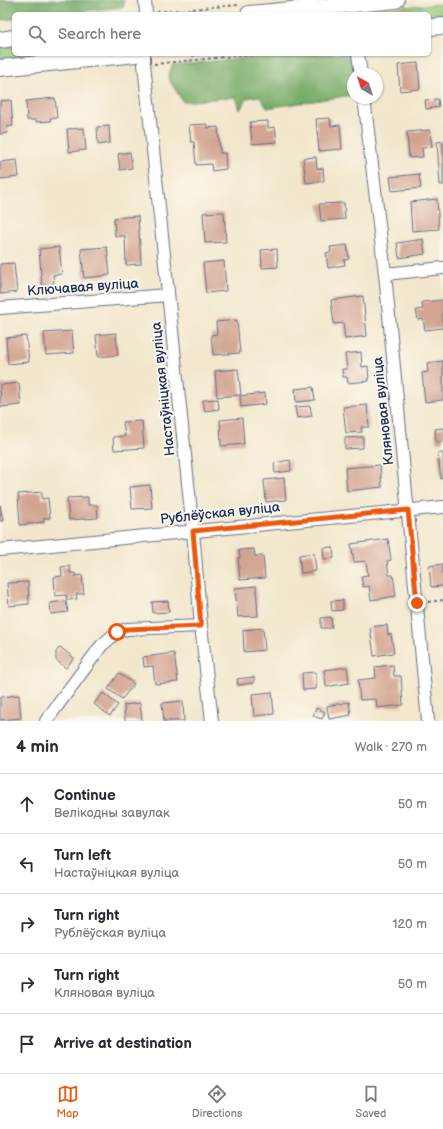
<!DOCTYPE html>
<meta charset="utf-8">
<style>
body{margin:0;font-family:"Balsamiq Sans",sans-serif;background:#f7f7f7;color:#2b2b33}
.compass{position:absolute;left:347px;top:68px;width:36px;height:36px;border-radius:50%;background:#fff;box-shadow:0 1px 3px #0004;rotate:321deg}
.stop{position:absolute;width:12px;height:12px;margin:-9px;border:3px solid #ea580c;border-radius:50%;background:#fff}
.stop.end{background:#ea580c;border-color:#fff;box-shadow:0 1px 4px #0008}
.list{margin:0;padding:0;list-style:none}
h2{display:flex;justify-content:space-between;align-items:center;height:52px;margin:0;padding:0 16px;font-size:17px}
h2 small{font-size:13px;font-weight:400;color:#7c7c81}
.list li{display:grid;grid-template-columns:26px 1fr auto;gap:12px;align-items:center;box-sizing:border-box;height:60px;padding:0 16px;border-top:1px solid #e1e1e2}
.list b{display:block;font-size:15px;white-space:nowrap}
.list p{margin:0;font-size:13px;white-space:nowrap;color:#7c7c81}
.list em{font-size:13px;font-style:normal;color:#7c7c81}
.icon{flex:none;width:22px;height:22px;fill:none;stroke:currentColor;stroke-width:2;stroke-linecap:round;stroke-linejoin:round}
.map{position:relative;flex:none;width:443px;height:721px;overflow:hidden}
.search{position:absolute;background:#fff;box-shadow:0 1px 3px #0004;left:12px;right:12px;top:12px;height:44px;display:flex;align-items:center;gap:10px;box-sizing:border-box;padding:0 14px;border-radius:6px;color:#7c7c81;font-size:15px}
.sheet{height:352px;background:#fff}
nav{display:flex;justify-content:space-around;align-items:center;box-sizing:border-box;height:56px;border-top:1px solid #e1e1e2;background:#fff;font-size:11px;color:#7c7c81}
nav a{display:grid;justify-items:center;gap:2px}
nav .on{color:#ea580c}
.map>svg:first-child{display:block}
.green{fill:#94c676;stroke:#587a6a}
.forest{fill:#77ab67;stroke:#496d62}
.building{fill:#d2a391}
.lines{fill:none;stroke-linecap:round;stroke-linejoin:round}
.minor-casing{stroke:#666f84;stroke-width:14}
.tertiary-casing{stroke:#666f84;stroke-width:18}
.path{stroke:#666f84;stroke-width:2;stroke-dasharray:3 3;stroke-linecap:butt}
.minor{stroke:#fff;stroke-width:12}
.tertiary{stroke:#fff;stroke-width:16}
.route{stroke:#ea580c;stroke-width:5}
.labels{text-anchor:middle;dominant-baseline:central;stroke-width:4;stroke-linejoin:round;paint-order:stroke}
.street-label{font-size:14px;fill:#1b2f5e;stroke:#fbf7ec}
</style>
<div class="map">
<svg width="443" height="721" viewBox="0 0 443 721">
<rect width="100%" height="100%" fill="#fbf7ec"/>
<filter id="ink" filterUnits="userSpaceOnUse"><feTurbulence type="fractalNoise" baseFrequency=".025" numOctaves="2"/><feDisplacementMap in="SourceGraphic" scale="8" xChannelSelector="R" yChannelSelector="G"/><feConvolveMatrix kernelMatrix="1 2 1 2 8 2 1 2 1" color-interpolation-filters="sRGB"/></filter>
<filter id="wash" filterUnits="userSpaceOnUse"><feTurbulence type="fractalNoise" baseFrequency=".012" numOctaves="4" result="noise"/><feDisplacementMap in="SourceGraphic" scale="16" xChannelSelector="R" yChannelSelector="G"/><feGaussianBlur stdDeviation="0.9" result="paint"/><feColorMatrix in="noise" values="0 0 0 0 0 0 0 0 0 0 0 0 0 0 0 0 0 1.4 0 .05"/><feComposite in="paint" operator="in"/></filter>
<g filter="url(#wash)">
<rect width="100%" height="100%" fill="#f2e7cc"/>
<!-- green -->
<path class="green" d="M443,4V18L429,19V14H360L364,10Z
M14,46V54H62L0,61V48Z"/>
<!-- forest -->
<path class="forest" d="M0,0H124V7L59,14H14V19L0,20Z
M284,54H352L354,74L353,95L267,108L259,96L247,98L240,110L236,97L183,102L168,78L172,65Z"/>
<g id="blocks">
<!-- building -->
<path class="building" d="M418,63L420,89L400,91L398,65Z
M55,98L57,118H50L51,121L36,122V120H27L26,101Z
M438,99L439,107L426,109L425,100Z
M11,100L13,126L7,127L8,133L0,134V101Z
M330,118L331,126L340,125L342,149L319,151L316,119Z
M268,121V128L275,127L277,142L252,144L250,122Z
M207,124V128L218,127L220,153H225L226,169L212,171L211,164L196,165L194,142H191L189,125Z
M109,126L110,143L98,145L97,127Z
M84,128L86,150L69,152L67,129Z
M430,130L432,147L422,148L423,157L409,158L407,132Z
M443,141V185H440L437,142Z
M130,152L132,168L120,170L118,154Z
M316,157L317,169L323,168L324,181L306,183L303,158Z
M17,160L19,177L0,179V162Z
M419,174L421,188L392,191L390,177Z
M437,199L439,229L412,231L410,202Z
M344,203L345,219L321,221L319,204Z
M224,212L226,242L205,243L203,213Z
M138,216L141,264L126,265L125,236H115L114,218Z
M423,239L425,254L399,258L397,243Z
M347,245L349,259L344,260L345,265L328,268L326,253L331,252L330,247Z
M59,247L62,274L53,275L54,284L42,285L39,249Z
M107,247L110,275L84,278L81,249Z
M277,249L278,267L262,268L261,250Z
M224,261L226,291L206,293L203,263Z
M14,263L17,292L0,294V264Z
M363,296L367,336L345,339L343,323L334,324L331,300Z
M443,300V328L425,330L423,319L418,320L416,310L423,309L422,302Z
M237,320L240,353L213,355L211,335L217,334L216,322Z
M72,331L74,353L46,355L44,333Z
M116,333L118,355L98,357L96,335Z
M26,336L29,362L8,364L6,338Z
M361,352L362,367L368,366L369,381L348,383L347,377H343L342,369H347L345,354Z
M443,361V400L425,402L422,373L428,372L427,363Z
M238,369L241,395L217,397L215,371Z
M19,383L21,405L1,407L0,385Z
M313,387L315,400L296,402L295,389Z
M265,393L266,404L241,407L240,396Z
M218,399L219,409L205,411L203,400Z
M367,405L369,427H361L362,432L346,433L343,407Z
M310,406L312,416L297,418L295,407Z
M242,418L244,444L221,446L220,420Z
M142,421L144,448L114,450L113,437L125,436L123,422Z
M443,428V442H436L435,429Z
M363,437V448L345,449V438Z
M438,453H443V478L441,479Z
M290,460L291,471L275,473L274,463Z
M380,465L382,487L347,491L345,468Z
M284,478L286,500L266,502L264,480Z
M150,485L152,508L132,509L130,487Z
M42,492V499L48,498L50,518H44V522L20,525L18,494Z
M88,497V505H97L98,518L69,520L67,498Z
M0,505L3,521H0Z
M388,539L391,560L387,561L389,575H393L396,596L371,600L369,586L363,587L361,576L368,575L366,561L354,562L351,544Z
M333,547L334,558L324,559L323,548Z
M254,549L255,556H263L265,578L240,580L238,558H240L239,550Z
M314,553L316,571L301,573L299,555Z
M443,564V586L431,587L429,566Z
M70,566V573H75V576L82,575L84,594H76L77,599L67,600L66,595L55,596L54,577L62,576L61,567Z
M28,582L29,604L9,606L7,583Z
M256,586L258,616L238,617L235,588Z
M343,600V610L332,611L331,601Z
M66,601L68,612L51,614L50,603Z
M168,601L169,612L153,613L152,602Z
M331,617L332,628H321V618Z
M387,625L388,635L391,634L394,653L374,656L370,627Z
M263,628L265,650L244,652L243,630Z
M60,647L74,658L66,668L56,660V652Z
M174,653L178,682L155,684L153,666L144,667L143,657Z
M393,665L394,676H401L403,705L377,708L376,699L360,700L358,680L376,678L375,667Z
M347,667L349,683L326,687L324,670Z
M316,672V689L303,690L302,673Z
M119,673L134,684L122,699L108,689Z
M254,677V683L238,685L237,679Z
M272,692L274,714L254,716L252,694Z
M103,693L118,705L110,716L94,704Z
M19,695L21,718L0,720V697Z
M183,701L184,721H164L162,703Z
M349,702L351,715L329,719L327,706Z
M140,703L142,721H125L124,705Z
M316,708L325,712L322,719L313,716Z"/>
</g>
</g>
<g filter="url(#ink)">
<use href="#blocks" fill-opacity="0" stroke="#666f84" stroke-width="1"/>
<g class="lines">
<!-- minor casing -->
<g class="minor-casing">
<path id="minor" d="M145,0L146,14
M144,54V64L193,531L201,626L212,721
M358,54L361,74
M364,98L385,274L428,721
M385,274L443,268
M0,308L168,295
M0,550L443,507
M46,721L101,646L117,632L127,629L201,626"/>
</g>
<!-- tertiary casing -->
<g class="tertiary-casing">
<path id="tertiary" d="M249,14L396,0
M429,27L443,26
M0,40L14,38
M0,68L136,54"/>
</g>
<!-- path -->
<path class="path" d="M157,12L238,5
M193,54L194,60
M154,64L257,54
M428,602L443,600"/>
<!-- minor -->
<use href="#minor" class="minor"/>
<!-- tertiary -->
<use href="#tertiary" class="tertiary"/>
</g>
</g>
<g class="lines" filter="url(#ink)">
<!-- route -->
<path class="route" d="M117,632L127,629L201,626L193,531L408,510L417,603"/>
</g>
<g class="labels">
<!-- street labels -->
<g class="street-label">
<text transform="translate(83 287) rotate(-4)">Ключавая вуліца</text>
<text transform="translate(163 389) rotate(-96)">Настаўніцкая вуліца</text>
<text transform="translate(383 411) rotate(-96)">Кляновая вуліца</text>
<text transform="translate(220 513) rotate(-6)">Рублёўская вуліца</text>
</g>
</g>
</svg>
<svg class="compass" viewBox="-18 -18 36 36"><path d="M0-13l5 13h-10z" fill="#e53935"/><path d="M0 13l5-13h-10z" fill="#7c7c81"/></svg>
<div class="stop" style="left:117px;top:632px"></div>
<div class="stop end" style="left:417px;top:603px"></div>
<div class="search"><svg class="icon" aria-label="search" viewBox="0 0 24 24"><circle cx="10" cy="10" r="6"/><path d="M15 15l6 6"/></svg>Search here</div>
</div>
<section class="sheet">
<h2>4 min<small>Walk · 270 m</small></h2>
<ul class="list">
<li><svg class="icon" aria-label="ahead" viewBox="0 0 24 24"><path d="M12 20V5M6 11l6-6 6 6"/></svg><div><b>Continue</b><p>Велікодны завулак</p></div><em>50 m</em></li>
<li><svg class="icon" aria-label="left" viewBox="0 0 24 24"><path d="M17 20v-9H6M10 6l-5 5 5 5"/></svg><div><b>Turn left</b><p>Настаўніцкая вуліца</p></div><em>50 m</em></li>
<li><svg class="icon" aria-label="right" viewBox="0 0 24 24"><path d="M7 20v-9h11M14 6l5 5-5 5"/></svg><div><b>Turn right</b><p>Рублёўская вуліца</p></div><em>120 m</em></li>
<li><svg class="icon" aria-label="right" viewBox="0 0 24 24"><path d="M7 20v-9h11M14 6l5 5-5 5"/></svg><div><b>Turn right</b><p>Кляновая вуліца</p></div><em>50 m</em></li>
<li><svg class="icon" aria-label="arrive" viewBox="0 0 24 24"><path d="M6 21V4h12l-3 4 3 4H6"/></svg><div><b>Arrive at destination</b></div></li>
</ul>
</section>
<nav>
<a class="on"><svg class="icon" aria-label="map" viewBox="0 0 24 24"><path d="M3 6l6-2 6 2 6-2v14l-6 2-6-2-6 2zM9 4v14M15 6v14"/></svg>Map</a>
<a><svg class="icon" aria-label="directions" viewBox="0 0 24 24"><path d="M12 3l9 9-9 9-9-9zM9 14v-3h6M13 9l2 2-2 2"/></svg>Directions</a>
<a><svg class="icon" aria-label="saved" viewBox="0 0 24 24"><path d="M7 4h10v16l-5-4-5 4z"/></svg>Saved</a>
</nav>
